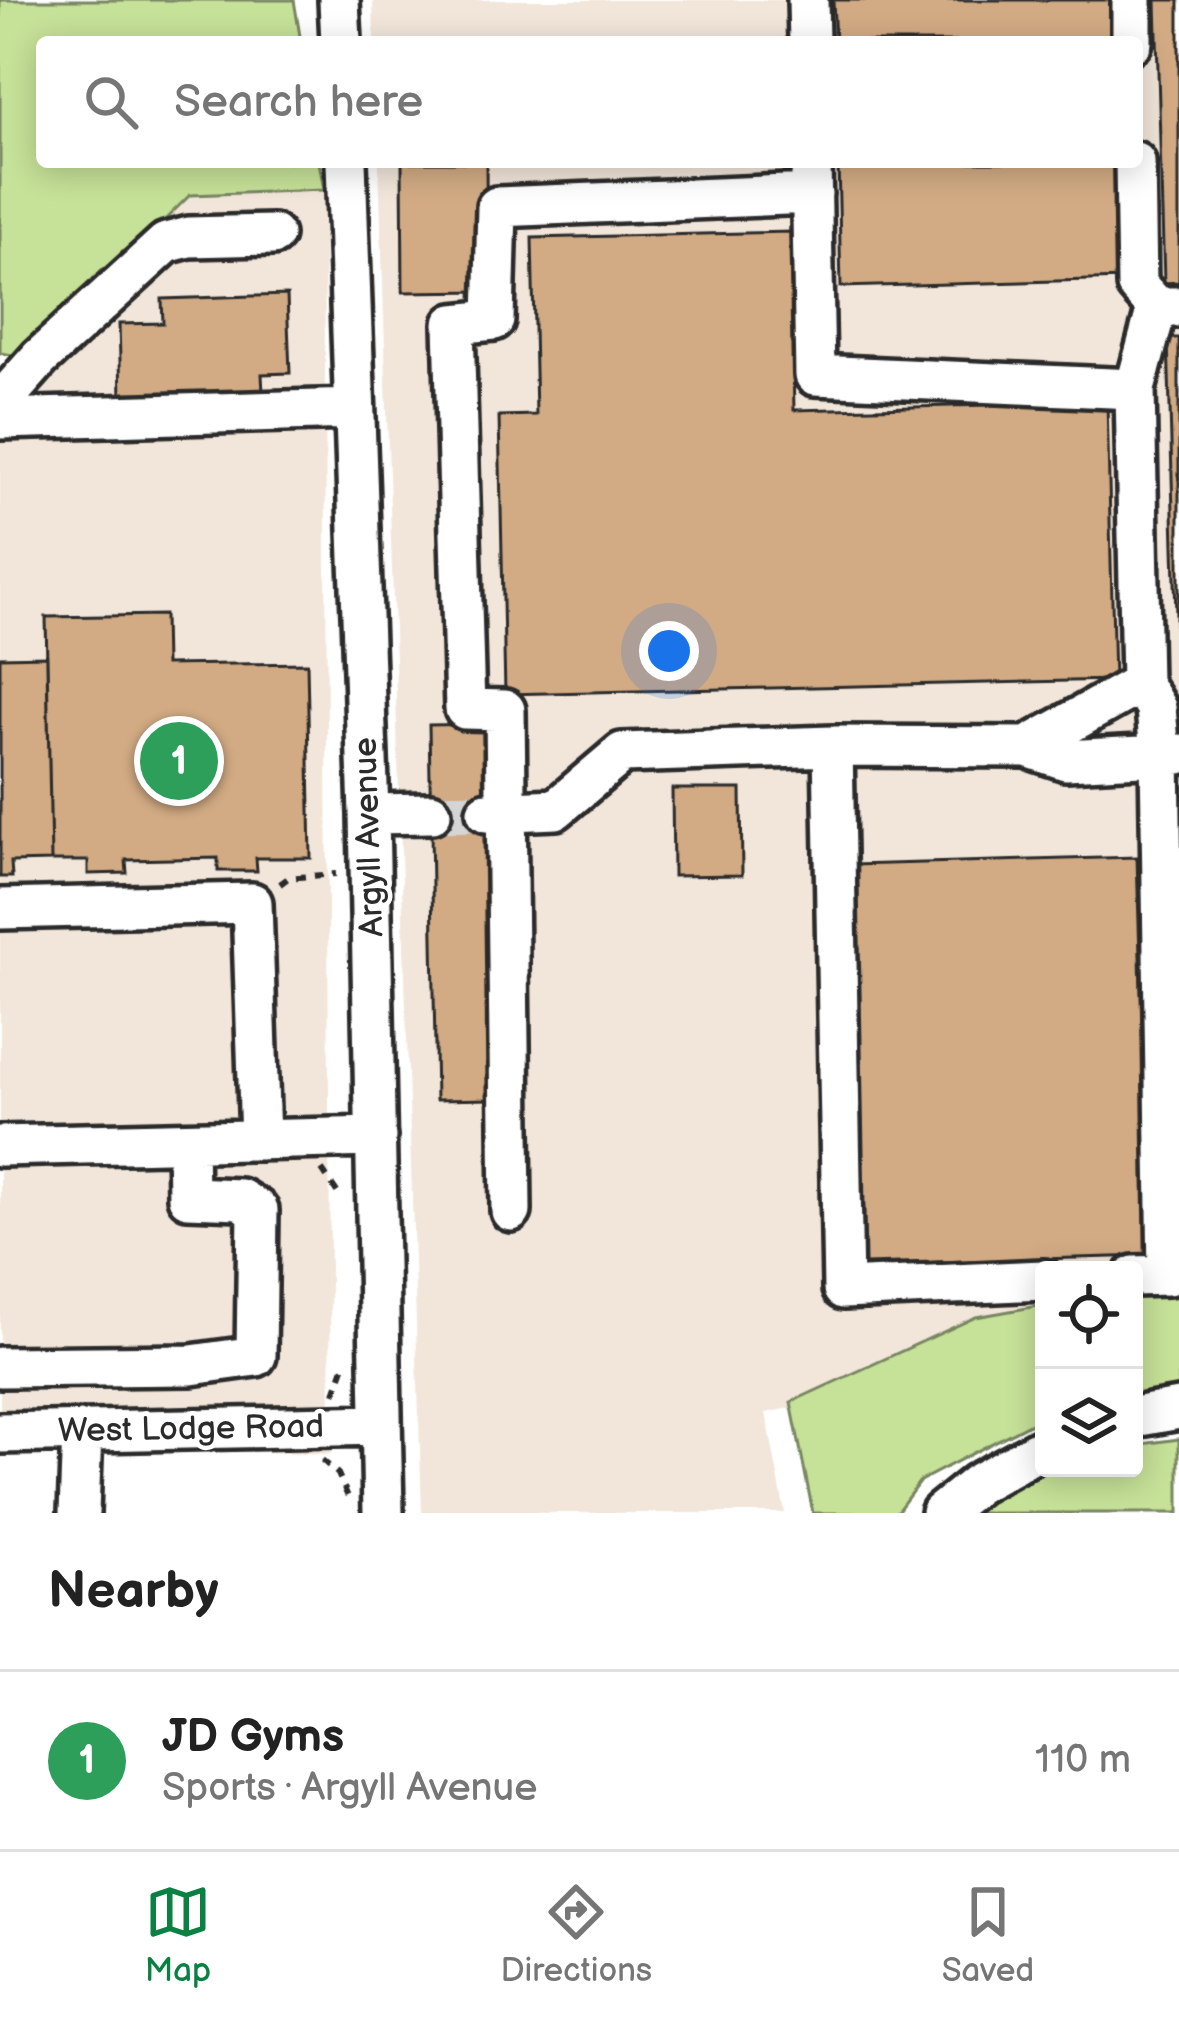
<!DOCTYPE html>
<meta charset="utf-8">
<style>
body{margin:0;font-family:"Balsamiq Sans",sans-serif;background:#f2f2f2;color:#222}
.controls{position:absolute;right:36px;bottom:36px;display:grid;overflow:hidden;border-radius:12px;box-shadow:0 6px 30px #0003}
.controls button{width:108px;height:108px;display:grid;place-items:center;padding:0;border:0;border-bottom:3px solid #e0e0e0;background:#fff;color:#222;font:60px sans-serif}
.you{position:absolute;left:669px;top:651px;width:42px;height:42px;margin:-30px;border:9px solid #fff;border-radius:50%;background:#1a73e8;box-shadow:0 0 0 18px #1a73e833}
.badge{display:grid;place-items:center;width:78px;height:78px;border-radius:50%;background:#0b8043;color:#fff;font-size:39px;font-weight:700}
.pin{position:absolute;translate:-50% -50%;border:6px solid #fff;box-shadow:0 3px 12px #0006}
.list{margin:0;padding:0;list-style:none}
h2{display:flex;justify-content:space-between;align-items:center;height:156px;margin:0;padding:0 48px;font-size:51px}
h2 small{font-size:39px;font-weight:400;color:#767676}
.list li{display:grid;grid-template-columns:78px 1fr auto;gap:36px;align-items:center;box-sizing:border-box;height:180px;padding:0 48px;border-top:3px solid #e0e0e0}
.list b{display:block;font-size:45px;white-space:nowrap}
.list p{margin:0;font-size:39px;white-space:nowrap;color:#767676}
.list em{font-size:39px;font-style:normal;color:#767676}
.icon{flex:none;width:66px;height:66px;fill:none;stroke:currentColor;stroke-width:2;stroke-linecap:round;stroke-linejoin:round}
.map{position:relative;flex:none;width:1179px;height:1513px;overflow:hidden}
.search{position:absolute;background:#fff;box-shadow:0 6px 30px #0003;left:36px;right:36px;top:36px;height:132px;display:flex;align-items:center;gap:30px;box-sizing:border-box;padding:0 42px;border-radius:12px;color:#767676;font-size:45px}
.sheet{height:336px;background:#fff}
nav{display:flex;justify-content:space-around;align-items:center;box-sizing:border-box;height:168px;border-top:3px solid #e0e0e0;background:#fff;font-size:33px;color:#767676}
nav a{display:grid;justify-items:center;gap:6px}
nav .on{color:#0b8043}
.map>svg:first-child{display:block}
.built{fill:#f2e6da}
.green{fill:#c6e198;stroke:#788662;stroke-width:3}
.building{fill:#d2ab84;stroke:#2b2b2b;stroke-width:3}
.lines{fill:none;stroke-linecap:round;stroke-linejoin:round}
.minor-tunnel{stroke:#d5d5d5;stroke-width:39;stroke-dasharray:39 20;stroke-linecap:butt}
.minor-casing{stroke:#2b2b2b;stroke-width:48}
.path{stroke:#2b2b2b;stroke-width:6;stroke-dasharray:9 9;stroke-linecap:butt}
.minor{stroke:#fff;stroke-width:39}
.labels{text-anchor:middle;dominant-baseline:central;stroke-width:9;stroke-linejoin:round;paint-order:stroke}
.street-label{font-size:33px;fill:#2b2b2b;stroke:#fff}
</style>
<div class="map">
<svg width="1179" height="1513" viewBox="0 0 1179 1513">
<rect width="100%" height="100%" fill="#fff"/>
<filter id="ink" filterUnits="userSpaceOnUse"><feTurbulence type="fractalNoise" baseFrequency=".00833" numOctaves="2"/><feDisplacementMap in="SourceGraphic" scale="24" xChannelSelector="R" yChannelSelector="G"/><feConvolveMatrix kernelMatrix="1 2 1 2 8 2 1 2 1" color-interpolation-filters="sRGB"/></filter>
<g filter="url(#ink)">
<!-- built -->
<path class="built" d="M373,0H1179V1328L1134,1270H1044V1356L766,1413L785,1513H422L379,162H1137V42H374Z
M324,190L331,1454L0,1444V384L190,195Z"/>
<!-- green -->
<path class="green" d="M0,0H294L301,42H42V162H319L324,190L190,195L26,357L0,353Z
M1179,1280V1390L1134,1395V1288Z
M1044,1305V1416L920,1481L896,1513H813L791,1402L976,1317Z
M1179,1439V1513H957L1044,1468H1134V1445Z"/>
<!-- building -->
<path class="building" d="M833,0H1118L1119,42H835Z
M1156,0H1179V282L1164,283Z
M402,162H486L487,291L403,292Z
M838,162H1123L1126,279L841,287Z
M790,232L794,410L1107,402L1114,680L505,694L499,416L536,415L532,238Z
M287,295L290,373L262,374L263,393L121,397L119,324L163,323L162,299Z
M1168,338H1179V721Z
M164,615L165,665L307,663L311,858H256L257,871H218V858L126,860L127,873L88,874V861H51L46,617Z
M47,656L51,861L11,862L12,877H0V657Z
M486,724L493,1099L436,1100L429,725Z
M672,789H741L742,875L673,876Z
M1137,857L1149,1256L864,1264L853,865Z"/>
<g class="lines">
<!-- minor-tunnel -->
<path class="minor-tunnel" d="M431,813L487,812"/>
<!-- minor casing -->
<g class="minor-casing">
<path id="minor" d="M339,0L341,42
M808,0L809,42
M1132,0V42
M346,162L369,814L383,1513
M811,162L815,375L1135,389L1141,683L1156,708L1160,755L1168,1275L1134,1276
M1135,162L1137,285L1157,307
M1135,389L1157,307H1179
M0,403L40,358L166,243L189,237L273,235
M0,419L354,409
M833,746L843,1289L1044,1280
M1027,747L1141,683
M487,812L556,809L622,753L833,746L1027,747L1066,760L1179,754
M369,814L431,813
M0,909L252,903L260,1140
M0,1146L376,1137
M511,1211L505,710L465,709L454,324L494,320L497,207L812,194
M0,1367L191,1365L256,1356L258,1210L240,1199L188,1197L187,1142
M1134,1417L1179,1409
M0,1433L381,1425
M79,1513L82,1431
M941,1513L977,1484L1044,1447"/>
</g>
<!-- path -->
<path class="path" d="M280,884L288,878L336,874
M322,1170L341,1198
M335,1393L344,1367
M322,1460L338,1474L348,1497"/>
<!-- minor -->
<use href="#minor" class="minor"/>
</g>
</g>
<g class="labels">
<!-- street labels -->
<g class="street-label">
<text transform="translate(369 837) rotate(-92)">Argyll Avenue</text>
<text transform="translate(191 1429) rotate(-1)">West Lodge Road</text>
</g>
</g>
</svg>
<div class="controls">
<button><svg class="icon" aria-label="locate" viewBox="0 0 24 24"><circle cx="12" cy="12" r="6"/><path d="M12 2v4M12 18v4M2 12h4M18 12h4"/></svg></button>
<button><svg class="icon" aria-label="layers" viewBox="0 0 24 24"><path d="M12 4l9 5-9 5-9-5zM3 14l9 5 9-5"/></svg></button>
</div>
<div class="you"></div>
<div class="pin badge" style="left:179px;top:761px;background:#2e9e5b">1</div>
<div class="search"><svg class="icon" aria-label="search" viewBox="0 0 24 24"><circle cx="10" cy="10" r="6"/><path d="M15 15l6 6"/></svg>Search here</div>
</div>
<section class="sheet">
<h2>Nearby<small></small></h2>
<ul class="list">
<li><span class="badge" style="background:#2e9e5b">1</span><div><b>JD Gyms</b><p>Sports · Argyll Avenue</p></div><em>110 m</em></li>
</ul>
</section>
<nav>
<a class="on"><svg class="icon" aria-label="map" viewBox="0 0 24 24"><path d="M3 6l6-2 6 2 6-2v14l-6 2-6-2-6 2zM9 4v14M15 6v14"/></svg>Map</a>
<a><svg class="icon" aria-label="directions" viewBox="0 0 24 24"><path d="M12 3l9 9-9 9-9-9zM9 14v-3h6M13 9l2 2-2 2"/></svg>Directions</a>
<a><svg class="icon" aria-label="saved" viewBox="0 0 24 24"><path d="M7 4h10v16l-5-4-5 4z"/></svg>Saved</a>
</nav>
